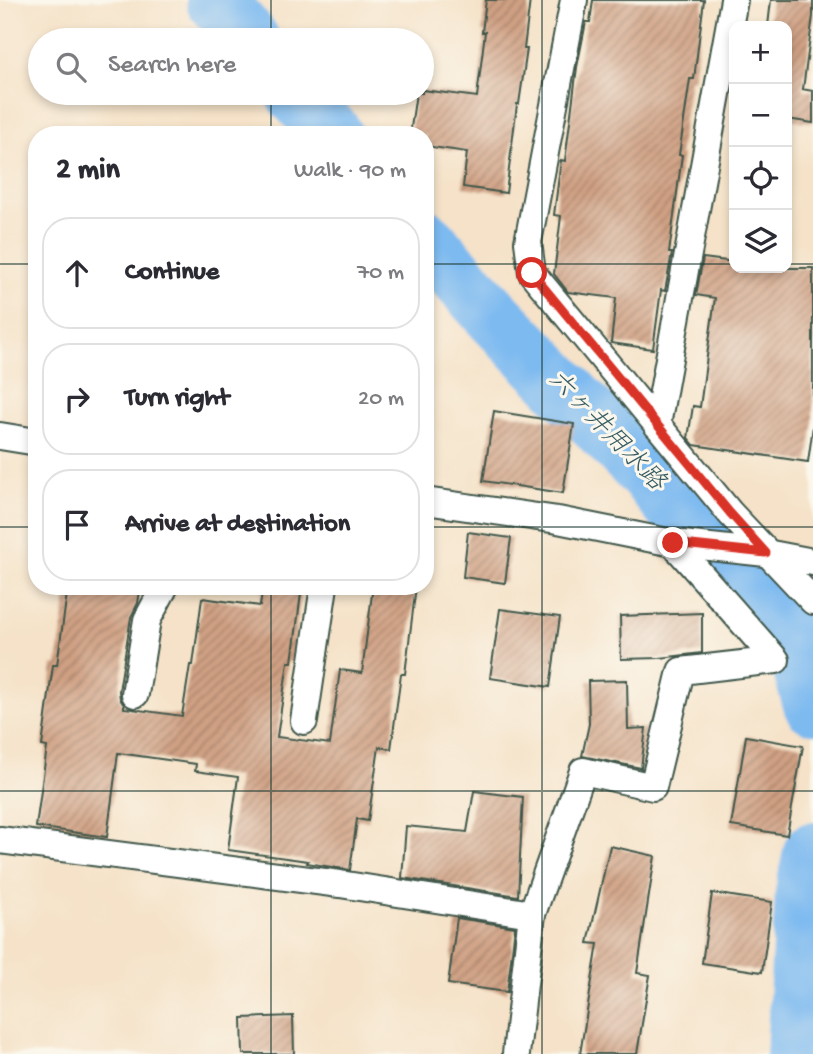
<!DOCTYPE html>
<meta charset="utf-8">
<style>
body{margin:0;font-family:"Gochi Hand","Klee One",sans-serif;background:#f7f7f7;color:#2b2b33}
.controls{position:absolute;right:21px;top:21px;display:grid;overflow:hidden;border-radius:14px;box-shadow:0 4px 10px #0003}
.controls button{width:63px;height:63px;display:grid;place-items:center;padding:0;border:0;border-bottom:2px solid #e1e1e2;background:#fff;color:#2b2b33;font:35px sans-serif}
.stop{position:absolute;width:21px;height:21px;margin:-16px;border:5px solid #d93025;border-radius:50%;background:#fff}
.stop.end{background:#d93025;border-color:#fff;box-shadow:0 2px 7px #0008}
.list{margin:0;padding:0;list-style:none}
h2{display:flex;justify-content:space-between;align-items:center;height:91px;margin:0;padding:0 28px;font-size:30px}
h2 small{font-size:23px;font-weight:400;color:#7c7c81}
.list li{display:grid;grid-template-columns:46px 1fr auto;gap:21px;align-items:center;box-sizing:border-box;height:112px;margin:0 14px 14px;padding:0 14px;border:2px solid #e1e1e2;border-radius:28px}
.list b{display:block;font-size:26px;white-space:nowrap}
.list em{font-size:23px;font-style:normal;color:#7c7c81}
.icon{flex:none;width:38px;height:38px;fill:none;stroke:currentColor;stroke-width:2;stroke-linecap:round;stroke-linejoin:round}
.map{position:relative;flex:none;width:813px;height:1054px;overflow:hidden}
.search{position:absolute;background:#fff;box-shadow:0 4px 10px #0003;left:28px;top:28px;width:406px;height:77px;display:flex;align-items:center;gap:18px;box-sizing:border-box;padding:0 24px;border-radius:38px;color:#7c7c81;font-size:26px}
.panel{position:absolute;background:#fff;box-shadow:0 4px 10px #0003;left:28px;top:126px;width:406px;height:469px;border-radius:28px}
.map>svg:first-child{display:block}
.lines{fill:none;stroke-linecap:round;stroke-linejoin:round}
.river{stroke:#7dbaf0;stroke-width:60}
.building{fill:url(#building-hatch)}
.street-casing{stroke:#3f564a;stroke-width:30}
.street{stroke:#fff;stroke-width:26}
.route{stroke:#d93025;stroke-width:9}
.grid{fill:none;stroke:#1f3d34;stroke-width:2;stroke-opacity:0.55}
.labels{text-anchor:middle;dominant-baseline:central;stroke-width:6;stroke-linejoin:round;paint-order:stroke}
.water-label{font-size:26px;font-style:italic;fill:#365c63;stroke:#fbf7ec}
</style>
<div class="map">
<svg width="813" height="1054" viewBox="0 0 813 1054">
<defs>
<pattern id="building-hatch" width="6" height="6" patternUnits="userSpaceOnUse" patternTransform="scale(1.75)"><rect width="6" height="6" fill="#d0a083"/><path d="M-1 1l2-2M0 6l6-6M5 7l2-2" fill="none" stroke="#a8846c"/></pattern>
</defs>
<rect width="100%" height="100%" fill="#fbf7ec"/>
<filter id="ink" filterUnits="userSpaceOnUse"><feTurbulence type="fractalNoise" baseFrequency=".0143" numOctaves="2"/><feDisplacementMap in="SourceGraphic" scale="14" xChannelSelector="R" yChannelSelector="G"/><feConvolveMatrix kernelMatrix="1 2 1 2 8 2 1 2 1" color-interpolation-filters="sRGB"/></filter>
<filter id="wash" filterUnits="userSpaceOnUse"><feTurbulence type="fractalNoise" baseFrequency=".00686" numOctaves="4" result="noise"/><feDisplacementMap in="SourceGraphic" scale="28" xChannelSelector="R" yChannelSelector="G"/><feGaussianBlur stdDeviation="1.57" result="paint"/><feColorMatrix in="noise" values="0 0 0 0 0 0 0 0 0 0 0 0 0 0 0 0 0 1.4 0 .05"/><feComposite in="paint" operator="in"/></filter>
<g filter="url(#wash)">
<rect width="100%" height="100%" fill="#f5e2c8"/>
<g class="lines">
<!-- river -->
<path class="river" d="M216,0L250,40
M295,93L333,135
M425,239L494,316L650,477L680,515L735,582L796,647L813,704
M796,1054L805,893L813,852"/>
</g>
<g id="blocks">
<!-- building -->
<path class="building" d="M486,0H530L524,49H527L519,104H517L506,193L463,187L467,152L425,146V135H410L416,93H422V90L477,97L485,32H482Z
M593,0H704L694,79H690L679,155H682L669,253H672L665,291L661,290L653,349L611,343L616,298L568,292L554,274L561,216L554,215L561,160L565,161L577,67L586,22H590Z
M771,0H813V16L803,89H802L813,91V123L787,119V26H768Z
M703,258L734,262V268H813V426L808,462L694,445L688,438L693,406L700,407L715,298L696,295Z
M494,411L574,424L563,493L483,481Z
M468,532L511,538L505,583L463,577Z
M68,586H141L138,603L131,617L119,691L120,699L124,705V708L182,716L190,665H193L202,598L260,606L263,586H302L292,662H288L277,737L330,744L340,670L362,673L373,586H416L405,674H401L391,749L379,747L368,821L357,819L350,870L307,863L308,861L228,850L238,777L195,771L196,764L118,753L107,837L36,827L47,747L42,746L53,665H57Z
M500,609L560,617L550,687L490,678Z
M702,613V653L660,658L621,659L620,616Z
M627,680L628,729L646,728L641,768L582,756L589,724L588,681Z
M746,736L803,746L787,835L731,826Z
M474,791L523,797L518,896L402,878L406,826L467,832Z
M610,846L655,856L637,973L650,975L637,1054H580L598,944L588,943Z
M712,893L772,902L762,972L702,963Z
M457,918L515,927L507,992L448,984Z
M293,1016L294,1054H243L242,1018Z"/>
</g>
</g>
<g filter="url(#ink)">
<use href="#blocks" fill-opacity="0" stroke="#3f564a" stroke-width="2"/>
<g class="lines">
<!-- street casing -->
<g class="street-casing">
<path id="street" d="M574,0L528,242L532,273L730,513L813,601
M657,425L734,0
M0,436L37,442
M425,501L558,520L673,543L766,553L813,562
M135,694L147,620L165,586
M304,721L324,586
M0,840L340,884L532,914
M516,1054L532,914L583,771L653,787L681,671L776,660L673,543"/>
</g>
<!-- street -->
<use href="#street" class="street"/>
</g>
</g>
<g class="lines" filter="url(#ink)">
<!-- route -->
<path class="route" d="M532,273L730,513L766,553L673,543"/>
</g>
<!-- grid -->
<path class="grid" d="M271,0V40M542,0V1054M271,93V135M0,264H37M425,264H734M787,264H813M0,527H37M425,527H813M271,586V1054M0,791H813"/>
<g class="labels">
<!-- water labels -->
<g class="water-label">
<text transform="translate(605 432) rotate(46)">六ヶ井用水路</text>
</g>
</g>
</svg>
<div class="controls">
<button>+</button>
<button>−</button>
<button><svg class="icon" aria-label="locate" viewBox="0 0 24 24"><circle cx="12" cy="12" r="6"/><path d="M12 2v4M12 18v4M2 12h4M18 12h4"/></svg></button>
<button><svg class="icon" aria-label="layers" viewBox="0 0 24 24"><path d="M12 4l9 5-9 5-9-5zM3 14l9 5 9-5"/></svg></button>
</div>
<div class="stop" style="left:532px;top:273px"></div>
<div class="stop end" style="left:673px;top:543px"></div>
<div class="search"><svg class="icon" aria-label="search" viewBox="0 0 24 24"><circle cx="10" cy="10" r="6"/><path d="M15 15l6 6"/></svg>Search here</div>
<section class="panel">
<h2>2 min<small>Walk · 90 m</small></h2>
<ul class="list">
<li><svg class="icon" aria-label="ahead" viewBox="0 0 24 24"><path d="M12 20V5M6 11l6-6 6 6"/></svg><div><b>Continue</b></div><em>70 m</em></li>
<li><svg class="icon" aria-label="right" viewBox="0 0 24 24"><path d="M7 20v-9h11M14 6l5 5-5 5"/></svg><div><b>Turn right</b></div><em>20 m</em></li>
<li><svg class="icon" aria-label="arrive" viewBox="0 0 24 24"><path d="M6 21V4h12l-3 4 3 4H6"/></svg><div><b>Arrive at destination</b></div></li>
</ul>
</section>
</div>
